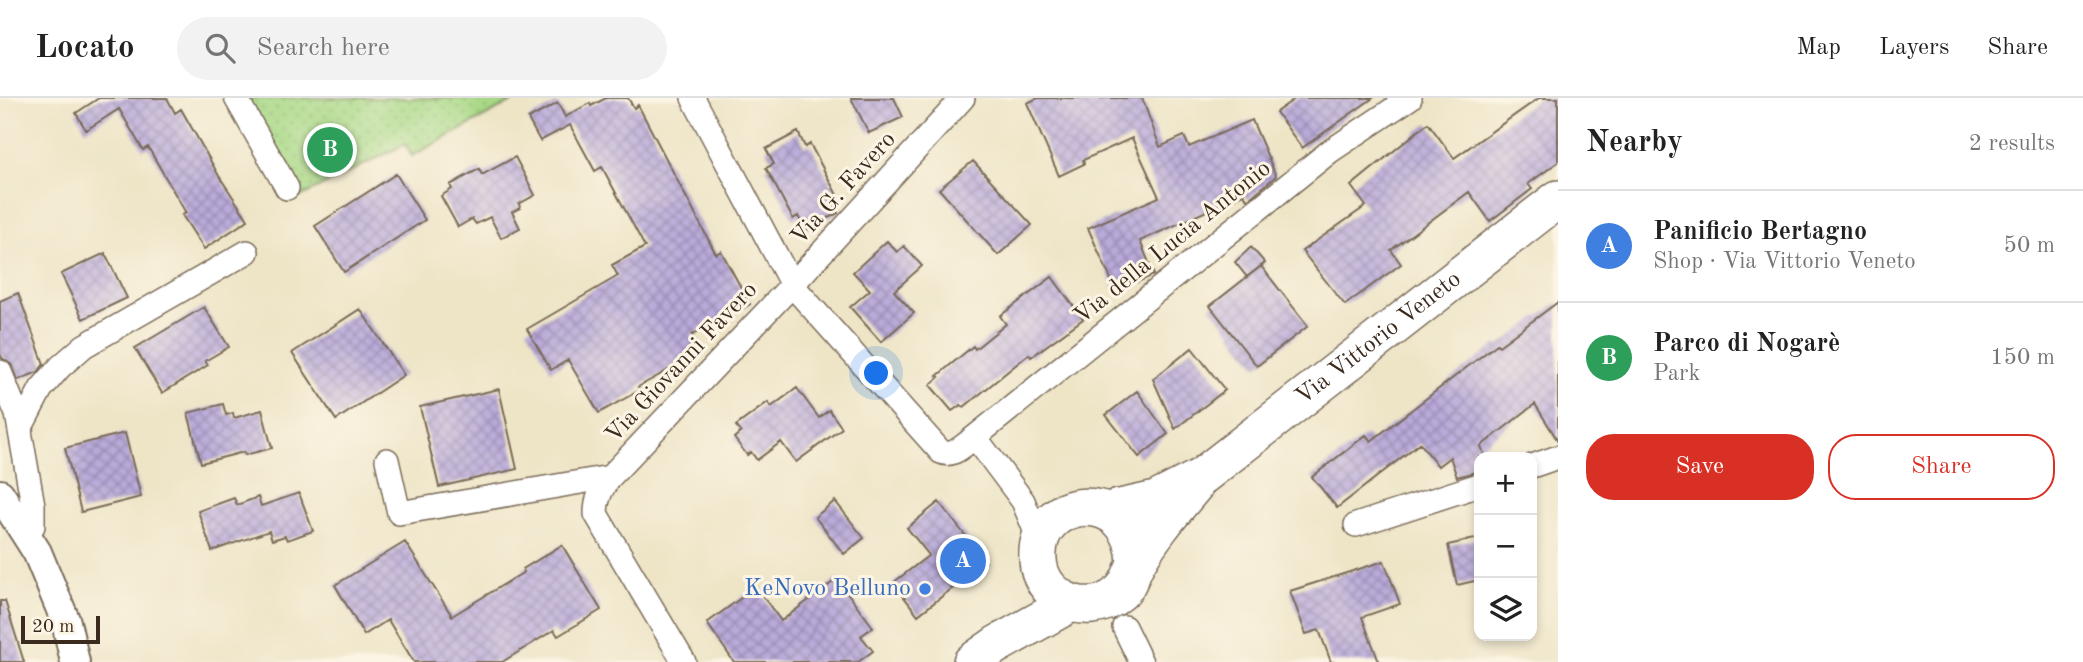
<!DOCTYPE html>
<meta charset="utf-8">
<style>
body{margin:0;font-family:"Old Standard TT",serif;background:#f2f2f2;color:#222}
.controls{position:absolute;right:21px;bottom:21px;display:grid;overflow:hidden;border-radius:14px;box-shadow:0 4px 10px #0003}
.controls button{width:63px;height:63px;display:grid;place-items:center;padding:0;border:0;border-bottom:2px solid #e0e0e0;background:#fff;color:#222;font:35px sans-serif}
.scale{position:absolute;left:21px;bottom:18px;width:79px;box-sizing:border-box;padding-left:7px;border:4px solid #3b2a1e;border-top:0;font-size:19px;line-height:24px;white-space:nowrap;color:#3b2a1e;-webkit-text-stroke:5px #fcf5e5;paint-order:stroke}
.you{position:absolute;left:877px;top:276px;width:24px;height:24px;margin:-18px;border:5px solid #fff;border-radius:50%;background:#1a73e8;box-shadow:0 0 0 10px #1a73e833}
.badge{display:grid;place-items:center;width:46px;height:46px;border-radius:50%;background:#d93025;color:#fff;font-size:23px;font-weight:700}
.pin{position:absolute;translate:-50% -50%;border:4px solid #fff;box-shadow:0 2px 7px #0006}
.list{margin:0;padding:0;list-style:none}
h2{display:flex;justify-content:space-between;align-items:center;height:91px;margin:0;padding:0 28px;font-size:30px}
h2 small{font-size:23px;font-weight:400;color:#767676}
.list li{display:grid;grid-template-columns:46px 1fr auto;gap:21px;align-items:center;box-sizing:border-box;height:112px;padding:0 28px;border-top:2px solid #e0e0e0}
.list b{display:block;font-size:26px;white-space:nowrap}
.list p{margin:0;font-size:23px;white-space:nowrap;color:#767676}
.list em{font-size:23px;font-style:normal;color:#767676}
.actions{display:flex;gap:14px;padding:21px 28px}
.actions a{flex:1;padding:16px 0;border:2px solid #d93025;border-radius:28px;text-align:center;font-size:24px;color:#d93025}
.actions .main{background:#d93025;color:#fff}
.icon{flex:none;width:38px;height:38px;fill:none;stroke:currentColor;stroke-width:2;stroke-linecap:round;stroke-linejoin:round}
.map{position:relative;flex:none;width:1558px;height:564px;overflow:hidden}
header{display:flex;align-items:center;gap:42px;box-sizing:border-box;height:98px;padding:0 35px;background:#fff;border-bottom:2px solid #e0e0e0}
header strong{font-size:33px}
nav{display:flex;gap:38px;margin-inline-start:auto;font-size:24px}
.search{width:490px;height:63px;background:#f2f2f2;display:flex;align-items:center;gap:18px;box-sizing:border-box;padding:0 24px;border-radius:38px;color:#767676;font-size:26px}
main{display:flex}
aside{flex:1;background:#fff}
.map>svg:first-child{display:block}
.park{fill:url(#park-dots);stroke:#728252;stroke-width:2}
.building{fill:url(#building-cross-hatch)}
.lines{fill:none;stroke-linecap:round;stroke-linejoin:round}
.minor-casing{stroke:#7a6b59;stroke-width:26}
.tertiary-casing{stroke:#7a6b59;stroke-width:32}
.primary-casing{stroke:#7a6b59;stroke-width:40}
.minor{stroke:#fff;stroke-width:23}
.tertiary{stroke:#fff;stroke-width:28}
.primary{stroke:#fff;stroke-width:37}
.shop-dot{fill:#3f7fe0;stroke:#fcf5e5;stroke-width:2.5}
.labels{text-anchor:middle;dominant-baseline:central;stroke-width:6;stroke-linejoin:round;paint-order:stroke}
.street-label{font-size:24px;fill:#3b2a1e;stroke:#fcf5e5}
.shop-label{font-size:24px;fill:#366cbe;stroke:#fcf5e5;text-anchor:end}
</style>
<header>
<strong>Locato</strong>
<div class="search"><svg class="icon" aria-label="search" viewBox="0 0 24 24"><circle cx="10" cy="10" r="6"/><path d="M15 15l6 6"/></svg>Search here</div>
<nav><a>Map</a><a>Layers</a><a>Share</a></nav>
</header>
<main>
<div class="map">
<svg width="1558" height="564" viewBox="0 0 1558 564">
<defs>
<pattern id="park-dots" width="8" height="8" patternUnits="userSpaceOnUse" patternTransform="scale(1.75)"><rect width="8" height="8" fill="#a9d987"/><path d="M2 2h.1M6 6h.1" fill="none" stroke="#92ba74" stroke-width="1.8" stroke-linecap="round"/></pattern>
<pattern id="building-cross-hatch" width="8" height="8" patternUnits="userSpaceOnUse" patternTransform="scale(1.75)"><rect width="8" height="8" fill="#b9aada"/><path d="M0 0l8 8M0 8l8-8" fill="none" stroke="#988bb0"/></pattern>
</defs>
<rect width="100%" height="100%" fill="#fcf5e5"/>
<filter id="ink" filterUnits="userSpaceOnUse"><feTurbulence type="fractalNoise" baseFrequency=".0143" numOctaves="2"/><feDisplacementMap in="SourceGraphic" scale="14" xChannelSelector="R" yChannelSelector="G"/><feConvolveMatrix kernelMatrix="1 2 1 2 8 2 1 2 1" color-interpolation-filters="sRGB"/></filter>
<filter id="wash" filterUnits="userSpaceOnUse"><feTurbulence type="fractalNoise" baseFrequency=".00686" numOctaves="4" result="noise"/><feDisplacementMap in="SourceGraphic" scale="28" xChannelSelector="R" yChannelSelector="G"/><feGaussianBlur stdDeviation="1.57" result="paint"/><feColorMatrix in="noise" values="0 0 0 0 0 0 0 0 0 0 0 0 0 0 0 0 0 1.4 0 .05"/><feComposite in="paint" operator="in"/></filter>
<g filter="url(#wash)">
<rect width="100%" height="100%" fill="#eee5c7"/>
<!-- park -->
<path class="park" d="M236,0H519L412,58L405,46L296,101Z"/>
<g id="blocks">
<!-- building -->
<path class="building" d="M99,0H167L175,15L181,11L219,78L248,122L204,151L182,117L186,115L148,49L143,52L119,11L86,32L76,15Z
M606,0H628L634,10L638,7L716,156L721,153L750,206L692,237L701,254L638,289L640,292L599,315L568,262L551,272L527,231L618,178L612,167L645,149L602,69L595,73L570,27L540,43L528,21L558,5L565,19L590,5L591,8Z
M851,0H894L903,19L869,35Z
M1038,0H1142L1160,49L1184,38L1189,49L1252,22L1276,78L1250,100L1247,101L1244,96L1140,143L1154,177L1116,193L1088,130L1159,99L1132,40L1083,62L1084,66L1059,78L1027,5Z
M1296,0H1373L1302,50L1276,14Z
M1539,0H1558V64L1528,86L1532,91L1490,123L1469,94L1391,152L1401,166L1345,207L1302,153L1366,108L1351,88L1428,25L1454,60Z
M798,34L805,49L810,46L837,97L831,101L838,115L805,132L798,118L793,121L766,70L774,66L766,51Z
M515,59L535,97L519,106L520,110L512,114L520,130L501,140L490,119L476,126L472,121L458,129L441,98L452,91L450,87L479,71L482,77Z
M973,63L1032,127L998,157L939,91Z
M396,76L425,122L344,174L315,128Z
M887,143L897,154L904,148L922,168L894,193L914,215L881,244L850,209L870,192L853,174Z
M1251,149L1265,165L1247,179L1235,164Z
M105,155L127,200L83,221L61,176Z
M1261,168L1308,228L1257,268L1210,208Z
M1052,179L1083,221L1031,259L1029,256L964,309L961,307L952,313L930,287L939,279L937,278L973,248L975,251L1006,226L1000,218Z
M18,195L44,266L38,274L18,282L13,268L2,260L0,256V203Z
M1558,204V343L1535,306L1481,348L1485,359H1479V373L1457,379L1450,359L1438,368L1420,345L1337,410L1312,379L1366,337L1371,343L1497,246L1499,248Z
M204,209L229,249L205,263L208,267L162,295L135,250Z
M360,211L404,277L336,322L292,255Z
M1192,250L1225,292L1175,331L1153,281Z
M797,290L819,320L829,312L842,330L796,364L781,344L757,362L751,354L747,357L734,340L741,334L736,328L768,304L771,309Z
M499,291L517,371L439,389L420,309Z
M1137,293L1168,336L1139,359L1106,317Z
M223,306L226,317L233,315L234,320L262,312L272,350L245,357L244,354L201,365L188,315Z
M125,335L141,399L81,414L65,350Z
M299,395L313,433L287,442L285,438L272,442L269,433L212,453L198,413L234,400L237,407L258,399L261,408Z
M835,403L864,440L844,456L815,419Z
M939,404L986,464L918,517L893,485L929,457L907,430Z
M1479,440V482L1457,487L1448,447Z
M405,444L452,518L524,474L523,471L562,447L601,512L558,538L554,532L502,564H414L388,522L364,537L335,487Z
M1384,463L1400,506L1362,519L1379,564H1331L1319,532L1306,536L1290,493Z
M837,481L873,529L861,538L873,553L858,564H734L707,525L756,489L781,523Z
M0,503H5L24,564H0Z"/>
</g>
</g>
<g filter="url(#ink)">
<use href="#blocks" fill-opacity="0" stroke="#7a6b59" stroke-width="2"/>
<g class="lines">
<!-- minor casing -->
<g class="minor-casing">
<path id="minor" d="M236,0L287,90
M693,0L792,187L941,354C953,360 965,346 975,339L1023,403L1040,444
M0,274L17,316L33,407V428L26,436
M20,331L41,291L60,269L84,248L247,154
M975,339L1329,54L1410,0
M387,362L399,415L610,379
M1532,368L1558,359
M1356,427L1479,387
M1124,529L1141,564
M684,564L596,416C596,401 601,391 610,379L792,187L963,0"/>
</g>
<!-- tertiary casing -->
<g class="tertiary-casing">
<path id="tertiary" d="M0,396L37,454L66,524L75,564"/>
</g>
<!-- primary casing -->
<g class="primary-casing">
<g id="primary">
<path id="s1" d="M1106,413L1156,402L1201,379L1558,101"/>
<path d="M1136,466C1135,386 1033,396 1038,462C1039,479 1049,493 1063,501C1081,511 1103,509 1118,496C1129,488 1130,476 1137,464C1152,437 1175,411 1195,387"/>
<path d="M972,564L996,547L1071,505"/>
</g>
</g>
<!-- minor -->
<use href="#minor" class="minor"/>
<!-- tertiary -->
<use href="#tertiary" class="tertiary"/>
<!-- primary -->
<use href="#primary" class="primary"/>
</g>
</g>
<!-- markers -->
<circle class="shop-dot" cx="925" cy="491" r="7"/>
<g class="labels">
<!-- street labels -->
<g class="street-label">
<text transform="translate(844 91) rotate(-48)">Via G. Favero</text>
<text transform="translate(1173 145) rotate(-39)">Via della Lucia Antonio</text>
<text stroke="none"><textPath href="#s1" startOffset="327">Via Vittorio Veneto</textPath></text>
<text transform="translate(682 265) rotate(-47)">Via Giovanni Favero</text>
</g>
<!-- shop labels -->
<g class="shop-label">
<text x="911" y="491">KeNovo Belluno</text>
</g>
</g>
</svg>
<div class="controls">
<button>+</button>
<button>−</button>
<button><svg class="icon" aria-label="layers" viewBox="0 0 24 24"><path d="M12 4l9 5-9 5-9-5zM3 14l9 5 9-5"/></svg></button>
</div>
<div class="scale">20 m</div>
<div class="you"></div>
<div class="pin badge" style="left:963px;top:463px;background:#3f7fe0">A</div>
<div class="pin badge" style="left:330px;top:52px;background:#2e9e5b">B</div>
</div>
<aside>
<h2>Nearby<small>2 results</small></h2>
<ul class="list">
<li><span class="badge" style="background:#3f7fe0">A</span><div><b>Panificio Bertagno</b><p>Shop · Via Vittorio Veneto</p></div><em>50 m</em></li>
<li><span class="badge" style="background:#2e9e5b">B</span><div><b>Parco di Nogarè</b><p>Park</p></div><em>150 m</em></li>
</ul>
<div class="actions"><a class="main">Save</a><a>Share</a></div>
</aside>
</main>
